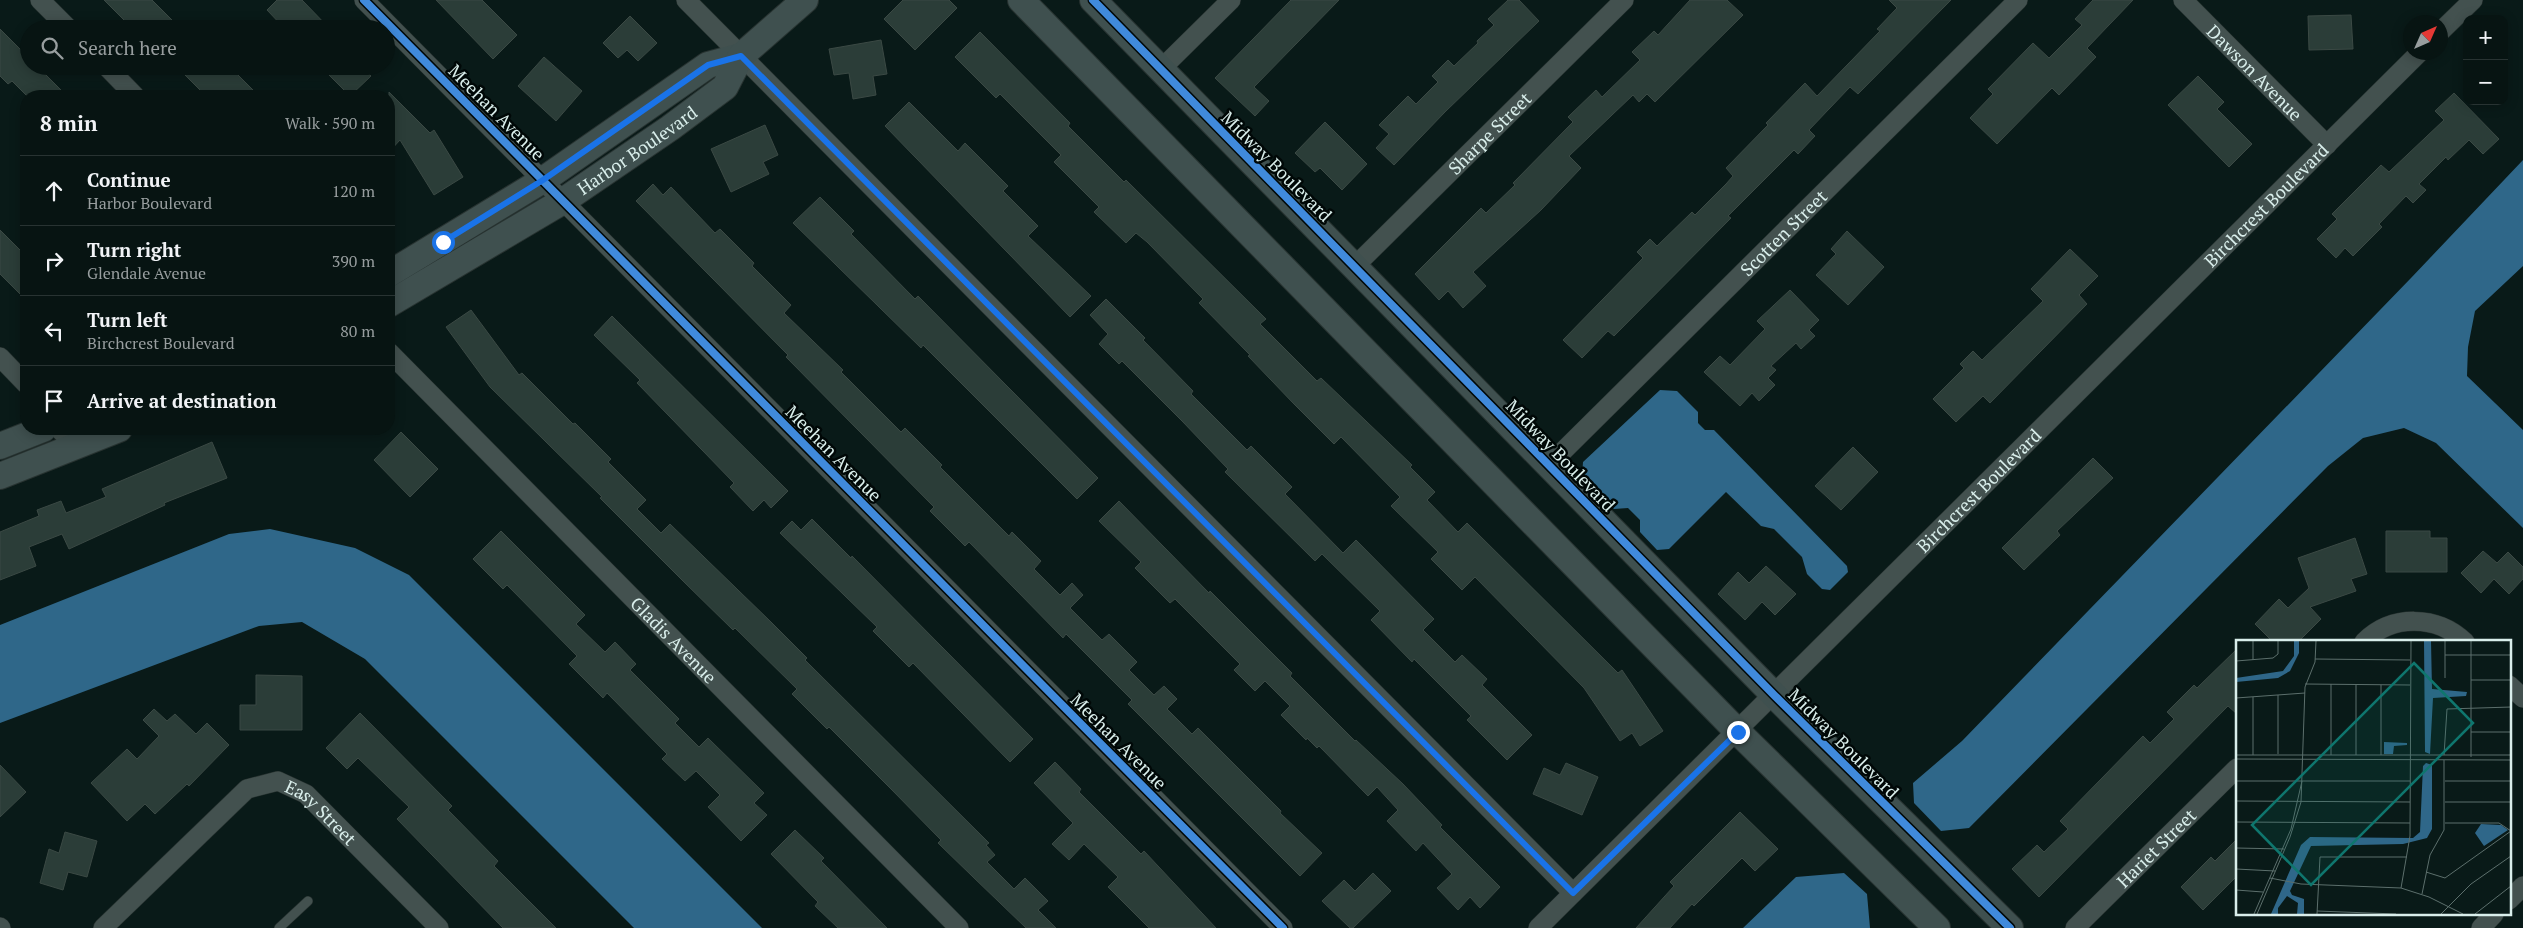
<!DOCTYPE html>
<meta charset="utf-8">
<style>
body{margin:0;font-family:"PT Serif",serif;background:#152120;color:#f1f3f6}
.controls{position:absolute;right:15px;top:15px;display:grid;overflow:hidden;border-radius:10px;box-shadow:0 2px 12px #0003}
.controls button{width:45px;height:45px;display:grid;place-items:center;padding:0;border:0;border-bottom:1px solid #283332;background:#071412;color:#f1f3f6;font:25px sans-serif}
.compass{position:absolute;left:2403px;top:15px;width:45px;height:45px;border-radius:50%;background:#071412;box-shadow:0 2px 12px #0003;rotate:45deg}
.stop{position:absolute;width:15px;height:15px;margin:-11px;border:4px solid #1a73e8;border-radius:50%;background:#fff}
.stop.end{background:#1a73e8;border-color:#fff;box-shadow:0 1px 5px #0008}
.list{margin:0;padding:0;list-style:none}
h2{display:flex;justify-content:space-between;align-items:center;height:65px;margin:0;padding:0 20px;font-size:21px}
h2 small{font-size:16px;font-weight:400;color:#989e9f}
.list li{display:grid;grid-template-columns:32px 1fr auto;gap:15px;align-items:center;box-sizing:border-box;height:70px;padding:0 20px;border-top:1px solid #283332}
.list b{display:block;font-size:19px;white-space:nowrap}
.list p{margin:0;font-size:16px;white-space:nowrap;color:#989e9f}
.list em{font-size:16px;font-style:normal;color:#989e9f}
.icon{flex:none;width:28px;height:28px;fill:none;stroke:currentColor;stroke-width:2;stroke-linecap:round;stroke-linejoin:round}
.map{position:relative;flex:none;width:2523px;height:928px;overflow:hidden}
.search{position:absolute;background:#071412;box-shadow:0 2px 12px #0003;left:20px;top:20px;width:375px;height:55px;display:flex;align-items:center;gap:12px;box-sizing:border-box;padding:0 18px;border-radius:28px;color:#989e9f;font-size:19px}
.panel{position:absolute;background:#071412;box-shadow:0 2px 12px #0003;left:20px;top:90px;width:375px;height:345px;border-radius:20px}
.map>svg:first-child{display:block}
.water{fill:#2f6789}
.building{fill:#2b3d38;stroke:#3b4944}
.lines{fill:none;stroke-linecap:round;stroke-linejoin:round}
.lane-casing{stroke:#283331;stroke-width:10}
.street-casing{stroke:#283331;stroke-width:20}
.secondary-casing{stroke:#283331;stroke-width:28}
.lane{stroke:#43514f;stroke-width:9}
.street{stroke:#43514f;stroke-width:19}
.secondary{stroke:#3f504f;stroke-width:26}
.cycleway-casing{stroke:#000807;stroke-width:11}
.cycleway{stroke:#408adc;stroke-width:8}
.route{stroke:#1a73e8;stroke-width:6}
.labels{text-anchor:middle;dominant-baseline:central;stroke-width:5;stroke-linejoin:round;paint-order:stroke}
.street-label{font-size:18px;fill:#d9eeeb;stroke:#000807}
.inset-road{fill:none;stroke:#5c6f6c;stroke-width:1}
.view{fill:#0f766e;fill-opacity:0.15;stroke:#0f766e;stroke-width:2.5}
.inset-edge{fill:none;stroke:#d9eeeb;stroke-width:2.5}
</style>
<div class="map">
<svg width="2523" height="928" viewBox="0 0 2523 928">
<rect width="100%" height="100%" fill="#091a18"/>
<!-- water -->
<path class="water" d="M2523,160V266L2475,311L2468,347L2467,376L2523,430V528L2436,443L2404,428L2363,438L2328,466L1969,828L1941,831L1914,803L1913,783L1962,741L2411,278Z
M1660,390L1677,391L1698,412V423L1705,430H1714L1847,566L1848,572L1830,590L1822,589L1807,574L1802,557L1774,529L1761,526L1726,492L1669,549L1657,550L1640,532V520L1628,508L1614,509L1582,477L1583,462Z
M270,529L355,548L409,575L762,928H634L365,659L302,622L259,626L0,723V625L229,534Z
M1844,873L1867,894L1870,928H1743L1796,877Z"/>
<!-- building -->
<path class="building" d="M104,0H152L181,29H133Z
M277,0H302L330,29H285L267,10Z
M436,0H482L517,35L493,59Z
M903,0H949L957,8L915,50L884,19Z
M1291,0H1339L1254,87L1269,101L1255,116L1215,78Z
M1508,0H1519L1539,21L1445,112L1394,165L1376,148L1389,134L1379,125L1408,96L1416,104L1438,82L1432,76L1448,60L1454,66L1478,43L1477,41L1494,25L1488,19Z
M1690,0H1727L1743,15L1655,102L1647,94L1639,102L1633,95L1569,156L1581,168L1541,210L1473,272L1486,286L1463,308L1448,291L1439,300L1415,274L1481,208L1486,213L1515,185L1513,183L1573,122L1568,117L1596,90L1602,97L1640,60L1632,52L1654,31L1658,35Z
M1889,0H1951L1858,94L1850,87L1809,130L1815,136L1798,154L1794,150L1728,216L1731,218L1614,336L1608,331L1582,358L1563,340L1643,258L1637,252L1650,239L1657,246L1692,212L1695,215L1726,184L1733,176L1726,168L1768,125L1766,123L1805,83L1817,96L1880,31L1877,29L1897,8Z
M2093,0H2133L2087,48L2096,57L2059,95L2052,88L1997,144L1970,118L1993,94L1988,89L2033,43L2049,58L2082,25L2075,19Z
M2351,15L2353,49L2309,50L2308,16Z
M630,16L657,43L638,61L627,50L618,58L603,43Z
M0,29L29,58V66H37L67,96H27L12,81L8,84L0,76Z
M980,32L1070,123L1068,126L1124,182L1126,180L1266,319L1260,324L1317,381L1321,378L1412,465L1410,467L1435,492L1427,500L1458,532L1467,523L1618,673L1622,670L1663,731L1640,746L1632,733L1620,741L1584,688L1475,577L1462,590L1431,559L1438,552L1391,506L1400,497L1341,437L1334,444L1294,404L1248,356L1250,355L1199,303L1203,299L1147,242L1136,233L1126,243L1094,212L1099,207L1054,162L1061,155L1000,94L996,98L955,57Z
M881,40L887,74L873,76L876,95L853,99L849,73L834,75L829,49Z
M544,57L582,91L556,121L518,86Z
M176,66H229L259,96H206Z
M320,66H361L371,76L350,96Z
M2198,76L2224,102L2217,109L2252,144L2229,167L2168,105Z
M389,92L430,133L434,130L463,177L434,195L400,140L389,152Z
M2454,93L2499,139L2483,154L2469,140L2448,160L2446,157L2419,184L2426,190L2413,203L2406,196L2379,224L2382,227L2353,256L2345,248L2336,258L2317,239L2337,219L2332,214L2381,165L2389,172L2444,120L2435,111Z
M909,102L958,151L965,143L1008,186L1003,191L1038,226L1028,236L1091,296L1070,317L885,126Z
M1325,122L1367,164L1342,190L1320,168L1315,172L1295,153Z
M765,125L778,155L763,162L769,174L731,192L711,149Z
M653,184L663,195L671,187L715,233L720,229L754,263L752,266L791,305L784,313L843,370L841,372L901,432L905,428L942,465L940,467L1009,536L1012,532L1041,561L1034,569L1060,595L1072,583L1083,595L1070,608L1102,640L1109,634L1137,662L1129,670L1154,695L1164,686L1177,699L1167,709L1192,734L1198,728L1281,811L1280,813L1322,853L1300,876L1128,704L1132,700L1066,634L1063,638L969,542L965,546L930,511L934,507L786,357L788,355L636,201Z
M820,197L854,231L851,234L915,299L918,296L1098,478L1077,499L923,345L921,348L793,223Z
M0,230L26,256V300L0,274Z
M1847,231L1884,267L1848,305L1816,275L1836,254L1831,249Z
M2070,249L2098,276L2079,295L2087,304L1990,403L1983,396L1956,422L1933,399L1964,368L1960,364L1973,351L1982,360L2043,301L2031,289Z
M1790,290L1819,320L1809,330L1815,336L1801,349L1796,343L1771,366L1776,370L1768,378L1775,385L1759,401L1752,393L1740,406L1704,372L1720,356L1730,365L1765,329L1757,321Z
M1106,299L1145,338L1143,340L1193,391L1191,394L1247,450L1251,446L1292,487L1285,494L1343,553L1356,540L1434,619L1423,630L1455,662L1462,655L1487,679L1482,685L1532,735L1507,760L1467,720L1471,716L1414,659L1412,662L1371,620L1380,611L1322,554L1315,561L1225,472L1228,469L1182,421L1122,361L1119,364L1099,344L1108,334L1090,315Z
M471,310L519,375L522,373L573,424L575,423L611,459L608,462L646,500L637,509L661,533L670,524L771,622L807,658L805,660L989,843L986,845L995,855L987,862L1014,889L1025,878L1048,901L1038,910L1056,928H1026L973,877L938,843L941,840L890,788L829,727L827,729L792,694L797,689L735,628L733,630L683,581L600,498L602,497L490,387L446,327Z
M612,316L788,491L771,508L764,500L753,511L730,487L734,483L637,383L640,380L594,335Z
M401,432L438,469L410,497L374,460Z
M212,442L227,478L164,503L165,505L69,549L62,534L29,547L36,566L0,580V532L39,516L37,510L61,501L66,513L106,497L102,489Z
M1853,447L1878,472L1841,510L1815,486Z
M2093,458L2113,478L2057,531L2060,535L2024,570L2002,548Z
M1119,501L1209,593L1210,591L1292,673L1290,676L1355,741L1356,740L1403,784L1442,825L1440,827L1500,887L1480,908L1470,897L1458,910L1437,888L1452,874L1423,843L1416,851L1387,821L1398,810L1377,787L1368,796L1319,746L1317,748L1307,738L1306,740L1281,715L1290,706L1265,681L1255,691L1234,670L1240,664L1175,599L1170,603L1135,568L1141,562L1099,521Z
M812,519L851,558L852,556L1033,739L1010,762L913,663L909,667L873,631L877,627L780,533L792,521L801,530Z
M501,531L585,615L576,624L605,652L615,642L636,664L630,670L679,719L675,723L699,747L708,738L764,793L754,803L767,815L741,841L708,807L720,795L696,771L685,781L662,759L667,754L607,693L603,698L569,664L577,656L507,585L503,589L473,559Z
M2386,531H2430V538H2447V572H2386Z
M2355,538L2367,574L2351,579L2356,591L2310,607L2321,619L2298,642H2273L2255,624L2279,599L2288,608L2309,588L2298,558Z
M2483,551L2497,563L2508,552L2523,567V579L2509,594L2494,579L2481,593L2461,573Z
M1766,566L1796,594L1775,615L1762,602L1745,620L1718,594L1738,572L1749,583Z
M2237,649V714L2228,706L2039,897L2012,869L2037,845L2044,852L2068,829L2060,821L2143,736L2150,743L2174,719L2167,712L2194,685L2197,688Z
M256,675L302,676V730H240V705H256Z
M154,709L167,721L175,714L196,734L207,723L229,745L189,786L187,784L155,814L145,804L127,821L91,783L127,749L137,759L159,736L143,720Z
M360,713L452,806L448,810L498,861L494,866L556,928H503L397,819L409,807L358,758L347,769L326,748Z
M1055,762L1081,789L1079,792L1141,854L1144,851L1216,928H1149L1108,887L1118,877L1084,844L1069,860L1052,844L1073,823L1034,783Z
M1566,763L1598,777L1582,815L1533,794L1544,768L1560,775Z
M0,765L26,792L0,817Z
M1740,812L1778,849L1755,871L1742,858L1694,906L1692,904L1670,928H1636L1674,886L1670,882Z
M795,830L824,858L821,861L887,928H838L815,906L818,902L771,854Z
M65,832L97,841L87,877L68,872L63,890L40,883L49,849L59,853Z
M2237,839V876L2203,910L2181,887L2211,857L2215,861Z
M1373,873L1391,891L1353,928H1350L1322,901L1344,880L1355,891Z"/>
<g class="lines">
<!-- lane casing -->
<g class="lane-casing">
<path id="lane" d="M279,928L308,901"/>
</g>
<!-- street casing -->
<g class="street-casing">
<g id="street">
<path d="M40,0L69,29"/>
<path d="M364,0L1283,928"/>
<path d="M686,0L1573,893"/>
<path id="s1" d="M2183,0L2327,145"/>
<path d="M2440,32L2473,0"/>
<path d="M106,66L135,96"/>
<path d="M1161,69L1231,0"/>
<path id="s2" d="M1355,266L1624,0"/>
<path id="s3" d="M389,352L959,928"/>
<path d="M0,357L26,384"/>
<path d="M59,429L76,446"/>
<path id="s4" d="M1549,465L2018,0"/>
<path d="M2364,642C2392,614 2437,615 2465,642"/>
<path d="M2509,685L2523,698"/>
<path d="M2509,900L2523,886"/>
<path d="M0,927L1,928"/>
<path id="s5" d="M103,928L247,789L278,781L306,794L439,928"/>
<path id="s6" d="M1538,928L2420,52"/>
<path id="s7" d="M2075,928L2237,768"/>
<path d="M2481,928L2494,914"/>
</g>
</g>
<!-- secondary casing -->
<g class="secondary-casing">
<g id="secondary">
<path d="M1021,0L1738,732L1937,928"/>
<path d="M1093,0L1775,696L2010,928"/>
<path d="M389,274L543,180L708,65L741,56"/>
<path id="s8" d="M389,304L563,201L670,128L725,87L741,56L805,0"/>
<path d="M0,446L43,429"/>
<path d="M0,476L119,429"/>
</g>
</g>
<!-- lane -->
<use href="#lane" class="lane"/>
<!-- street -->
<use href="#street" class="street"/>
<!-- secondary -->
<use href="#secondary" class="secondary"/>
<!-- cycleway casing -->
<g class="cycleway-casing">
<path id="cycleway" d="M364,0L1283,928
M1093,0L1775,696L2010,928"/>
</g>
<!-- cycleway -->
<use href="#cycleway" class="cycleway"/>
</g>
<g class="lines">
<!-- route -->
<path class="route" d="M443,242L543,180L708,65L741,56L1573,893L1738,732"/>
</g>
<g class="labels">
<!-- street labels -->
<g class="street-label">
<text stroke="none"><textPath href="#s1" startOffset="102">Dawson Avenue</textPath></text>
<text transform="translate(497 112) rotate(45)">Meehan Avenue</text>
<text stroke="none"><textPath href="#s2" startOffset="189">Sharpe Street</textPath></text>
<text stroke="none"><textPath href="#s8" startOffset="292">Harbor Boulevard</textPath></text>
<text transform="translate(1277 166) rotate(45)">Midway Boulevard</text>
<text stroke="none"><textPath href="#s6" startOffset="1026">Birchcrest Boulevard</textPath></text>
<text stroke="none"><textPath href="#s4" startOffset="330">Scotten Street</textPath></text>
<text transform="translate(834 453) rotate(45)">Meehan Avenue</text>
<text transform="translate(1561 455) rotate(46)">Midway Boulevard</text>
<text stroke="none"><textPath href="#s6" startOffset="621">Birchcrest Boulevard</textPath></text>
<text stroke="none"><textPath href="#s3" startOffset="405">Gladis Avenue</textPath></text>
<text transform="translate(1119 741) rotate(45)">Meehan Avenue</text>
<text transform="translate(1844 743) rotate(45)">Midway Boulevard</text>
<text stroke="none"><textPath href="#s5" startOffset="286">Easy Street</textPath></text>
<text stroke="none"><textPath href="#s7" startOffset="114">Hariet Street</textPath></text>
</g>
</g>
<!-- overview -->
<g transform="translate(2236 640)">
<rect width="275" height="275" fill="#091a18"/>
<path d="M58,1H63V13L54,31L42,38L0,42V38L47,31L58,16ZM188,1H195L196,49L231,52L230,56L197,58L194,114L189,112ZM148,102L171,103V105L158,106L157,114H148ZM190,123L196,125V189L191,198L167,204L75,206L54,251L56,255L68,259V274H61L62,263L51,256L42,268V274H35L65,205L74,197L177,198L184,192L187,126ZM245,184L265,185L272,190L248,206L239,193Z" fill="#2f6789"/>
<path class="inset-road" d="M209,15H275M79,19L174,20M17,20V1M0,21L37,18L42,14V1M209,38V1M235,40H275M69,44L174,45M0,58L69,53M235,92H275M42,114V55M0,115H275M17,115V57M95,115V44M120,115V45M145,115V45M208,115L211,69L275,67M235,117V1M0,119L275,120M0,141H174M209,141H275M0,161L174,162M209,162H275M0,182L174,183M209,183H263L275,191M0,208L48,209M0,229L39,231M190,232L209,238L275,191M34,238L65,244L165,248L193,257L227,274M165,248L174,196L175,1M0,250L27,252M186,254L194,215L208,190V120M81,271L160,274M18,274L55,189L66,141M21,274L54,197L65,162L69,47L79,22L80,1M81,274L84,217H171M205,274L235,244L275,216M239,274L275,246"/>
<path class="view" d="M178,23L237,83L75,245L16,185Z"/>
<rect width="275" height="275" class="inset-edge"/>
</g>
</svg>
<div class="controls">
<button>+</button>
<button>−</button>
</div>
<svg class="compass" viewBox="-18 -18 36 36"><path d="M0-13l5 13h-10z" fill="#e53935"/><path d="M0 13l5-13h-10z" fill="#989e9f"/></svg>
<div class="stop" style="left:443px;top:242px"></div>
<div class="stop end" style="left:1738px;top:732px"></div>
<div class="search"><svg class="icon" aria-label="search" viewBox="0 0 24 24"><circle cx="10" cy="10" r="6"/><path d="M15 15l6 6"/></svg>Search here</div>
<section class="panel">
<h2>8 min<small>Walk · 590 m</small></h2>
<ul class="list">
<li><svg class="icon" aria-label="ahead" viewBox="0 0 24 24"><path d="M12 20V5M6 11l6-6 6 6"/></svg><div><b>Continue</b><p>Harbor Boulevard</p></div><em>120 m</em></li>
<li><svg class="icon" aria-label="right" viewBox="0 0 24 24"><path d="M7 20v-9h11M14 6l5 5-5 5"/></svg><div><b>Turn right</b><p>Glendale Avenue</p></div><em>390 m</em></li>
<li><svg class="icon" aria-label="left" viewBox="0 0 24 24"><path d="M17 20v-9H6M10 6l-5 5 5 5"/></svg><div><b>Turn left</b><p>Birchcrest Boulevard</p></div><em>80 m</em></li>
<li><svg class="icon" aria-label="arrive" viewBox="0 0 24 24"><path d="M6 21V4h12l-3 4 3 4H6"/></svg><div><b>Arrive at destination</b></div></li>
</ul>
</section>
</div>
